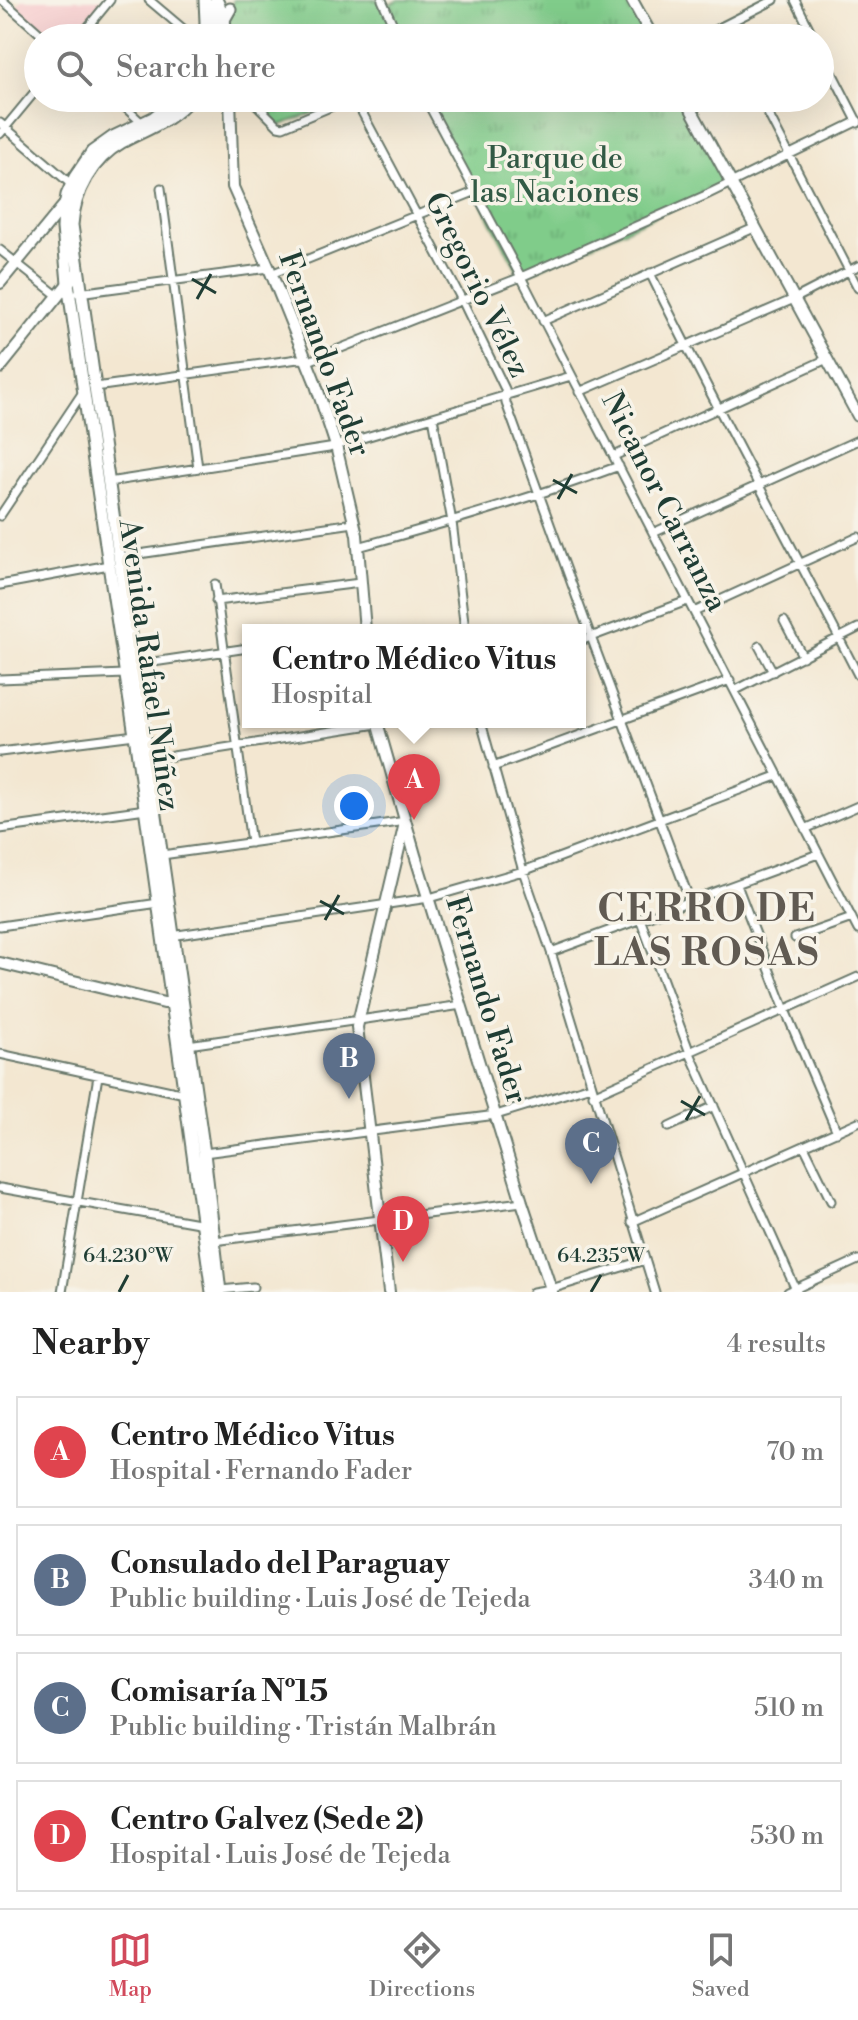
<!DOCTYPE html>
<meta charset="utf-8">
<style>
body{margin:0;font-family:"Libre Bodoni",serif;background:#f6f6f6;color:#222}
.you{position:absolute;left:354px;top:806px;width:28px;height:28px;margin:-20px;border:6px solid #fff;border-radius:50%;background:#1a73e8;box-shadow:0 0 0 12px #1a73e833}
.badge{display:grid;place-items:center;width:52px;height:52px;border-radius:50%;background:#d1495b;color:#fff;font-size:26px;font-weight:700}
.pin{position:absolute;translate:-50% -66px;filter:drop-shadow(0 2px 4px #0008)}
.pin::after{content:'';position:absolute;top:42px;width:28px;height:24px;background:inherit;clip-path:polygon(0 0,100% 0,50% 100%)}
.popup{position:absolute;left:242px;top:624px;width:344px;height:104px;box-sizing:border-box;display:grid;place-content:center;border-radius:0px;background:#fff;filter:drop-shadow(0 2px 6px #0005);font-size:26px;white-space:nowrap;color:#767676}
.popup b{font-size:30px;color:#222}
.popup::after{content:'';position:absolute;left:50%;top:100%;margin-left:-16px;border:16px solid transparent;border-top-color:#fff}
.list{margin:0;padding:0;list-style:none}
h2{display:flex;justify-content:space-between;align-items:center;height:104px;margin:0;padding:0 32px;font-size:34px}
h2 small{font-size:26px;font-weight:400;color:#767676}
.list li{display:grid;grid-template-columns:52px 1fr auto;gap:24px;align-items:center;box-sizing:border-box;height:112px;margin:0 16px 16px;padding:0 16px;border:2px solid #e0e0e0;border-radius:0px}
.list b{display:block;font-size:30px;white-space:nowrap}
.list p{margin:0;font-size:26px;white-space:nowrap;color:#767676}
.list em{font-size:26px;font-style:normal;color:#767676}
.icon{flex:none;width:44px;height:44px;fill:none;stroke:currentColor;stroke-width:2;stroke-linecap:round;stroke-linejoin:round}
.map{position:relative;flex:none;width:858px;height:1292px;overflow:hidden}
.search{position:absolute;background:#fff;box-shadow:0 8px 32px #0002;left:24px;right:24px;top:24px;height:88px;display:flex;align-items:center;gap:20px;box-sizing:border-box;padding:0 28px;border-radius:44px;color:#767676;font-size:30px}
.sheet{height:616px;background:#fff}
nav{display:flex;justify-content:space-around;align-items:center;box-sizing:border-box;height:112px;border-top:2px solid #e0e0e0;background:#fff;font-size:22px;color:#767676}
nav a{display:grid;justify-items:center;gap:4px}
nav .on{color:#d1495b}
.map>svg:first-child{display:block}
.built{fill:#f7cfd0}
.park{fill:url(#park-tufts);stroke:#50845f;stroke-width:2}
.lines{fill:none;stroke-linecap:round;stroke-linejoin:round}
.minor-casing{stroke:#69786b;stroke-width:11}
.secondary-casing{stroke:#69786b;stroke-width:14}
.primary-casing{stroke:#69786b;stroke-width:15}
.minor{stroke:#fff;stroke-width:7}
.secondary{stroke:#fff;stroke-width:10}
.primary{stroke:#fff;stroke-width:11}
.ticks{fill:none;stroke:#1f3d34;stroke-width:3}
.labels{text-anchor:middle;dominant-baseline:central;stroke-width:7;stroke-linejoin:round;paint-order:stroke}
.park-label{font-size:30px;fill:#325a45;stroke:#f7f3e8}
.street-label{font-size:30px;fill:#1f3d34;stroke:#f7f3e8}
.district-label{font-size:38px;font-weight:bold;letter-spacing:2px;fill:#605a52;stroke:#f7f3e8}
.ticks-label{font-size:20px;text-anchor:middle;fill:#1f3d34;stroke:#f7f3e8;stroke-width:7;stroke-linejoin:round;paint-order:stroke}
</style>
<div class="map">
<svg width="858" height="1292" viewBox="0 0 858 1292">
<defs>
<pattern id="park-tufts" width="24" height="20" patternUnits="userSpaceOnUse" patternTransform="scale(2)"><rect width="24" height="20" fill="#80cc8a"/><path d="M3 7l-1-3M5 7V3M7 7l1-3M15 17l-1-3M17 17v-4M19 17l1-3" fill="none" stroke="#68a772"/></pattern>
</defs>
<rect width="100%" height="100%" fill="#f7f3e8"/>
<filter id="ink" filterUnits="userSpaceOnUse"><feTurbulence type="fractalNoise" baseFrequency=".0125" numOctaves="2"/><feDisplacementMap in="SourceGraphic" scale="16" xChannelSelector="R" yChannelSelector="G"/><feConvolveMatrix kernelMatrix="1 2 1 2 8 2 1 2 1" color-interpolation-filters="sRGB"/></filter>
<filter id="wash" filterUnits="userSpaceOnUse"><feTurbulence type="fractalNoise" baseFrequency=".006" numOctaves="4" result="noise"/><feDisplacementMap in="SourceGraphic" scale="32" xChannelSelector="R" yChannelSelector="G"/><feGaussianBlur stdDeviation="1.8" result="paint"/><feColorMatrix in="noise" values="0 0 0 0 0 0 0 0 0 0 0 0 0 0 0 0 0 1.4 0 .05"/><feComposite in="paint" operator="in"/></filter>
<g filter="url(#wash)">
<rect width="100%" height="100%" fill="#f3e7d1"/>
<!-- built -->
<path class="built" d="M22,0H102L71,38H52L16,7Z"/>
<!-- park -->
<path class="park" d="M233,0H382L385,6L399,0H632L653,38H228L229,21Z
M250,98H376L335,105L278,126Z
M425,98H685L730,182L521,277Z"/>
</g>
<g filter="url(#ink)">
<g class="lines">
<!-- minor casing -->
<g class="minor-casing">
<path id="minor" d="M2,0L45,38
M149,0L194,38
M382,0L399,38
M795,0L814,38
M723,26L729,38
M79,38L110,0
M699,38L774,0
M820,49L858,123
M115,98L142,123
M250,98L278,126L283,127L335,105L376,98
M425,98L521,277L858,930
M760,98L858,288
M356,101L462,300L505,389L506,403L591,637L690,901
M0,123L72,185
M0,134L38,88
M161,188L198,468
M0,250L58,296
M650,273C716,409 790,541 858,675
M271,274L474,192
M78,293L269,268
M543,321L754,228
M93,386L95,387L298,359L311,360L521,277L704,196L858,121
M579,392L794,299L858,266
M433,417L452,522L465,630
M614,456L827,359
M108,482L329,448L571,376
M0,516L83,392
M653,533L858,440
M358,547C447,523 533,498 619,466
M118,557L354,523
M215,584L251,843
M0,585L109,565
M216,601L360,583
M694,612L858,537
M784,621L803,657
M580,641L687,601
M759,646L773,672
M133,665L248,648
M0,679L125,674
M736,690L858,628
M481,722L523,871L551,952L655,1292
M0,752L135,735
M147,760L377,724
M493,767L730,680
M0,829L146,809
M805,829L858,806
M162,855L406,821
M737,885L785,1010L837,1132
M641,921L690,1053L797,1292
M0,926L159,903
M171,936L429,898L523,871L777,776
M795,938L852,918
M551,952L818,854
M188,1045L462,1005
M0,1054L185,1094
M593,1095L858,977
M669,1127L714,1106
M804,1146L831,1201
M204,1153L496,1115L591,1086
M0,1188L204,1224
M632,1222L858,1122
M214,1241L522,1202
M220,1290L253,1287
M62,1292L98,1076
M533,1292L551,1289L645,1260
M788,1292L858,1260"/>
</g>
<!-- secondary casing -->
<g class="secondary-casing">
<path id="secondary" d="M217,0L224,16L227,38
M632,0L653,38
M230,98L233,187L269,268L314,379L336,446L357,535L365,630
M685,98L858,416
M0,283L65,204
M0,368L78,271
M377,722L415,855L522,1202L552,1292
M0,963L164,1003H172L177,1000
M389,1292L357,1027L405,823"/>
</g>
<!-- primary casing -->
<g class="primary-casing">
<path id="primary" d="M218,30L230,9
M205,38L206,22L205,0
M215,38L216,0
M178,98L153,118L113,137L92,152L75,177L67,195L64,212L63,228L68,283L109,565L135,735L212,1292
M190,98C172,121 146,129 122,142C92,159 74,192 72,225L204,1153L220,1292"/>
</g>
<!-- minor -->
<use href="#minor" class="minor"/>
<!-- secondary -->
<use href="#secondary" class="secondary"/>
<!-- primary -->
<use href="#primary" class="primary"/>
</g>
</g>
<!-- ticks -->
<path class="ticks" d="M192,279L216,293M197,299L211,274M553,480L577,493M558,499L572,474M320,901L344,914M325,920L339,895M681,1101L705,1115M686,1120L700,1096M119,1292L128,1275M591,1292L601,1275"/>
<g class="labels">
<!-- park labels -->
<g class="park-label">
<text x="555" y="159">Parque de<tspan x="555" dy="34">las Naciones</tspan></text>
</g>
<!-- street labels -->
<g class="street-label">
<text transform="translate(477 285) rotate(64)">Gregorio Vélez</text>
<text transform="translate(324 354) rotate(70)">Fernando Fader</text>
<text transform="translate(664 502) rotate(63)">Nicanor Carranza</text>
<text transform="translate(149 665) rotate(82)">Avenida Rafael Núñez</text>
<text transform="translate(486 1000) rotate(73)">Fernando Fader</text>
</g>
<!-- district labels -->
<g class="district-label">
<text x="707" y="909">CERRO DE<tspan x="707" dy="44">LAS ROSAS</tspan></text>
</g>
</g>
<g class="ticks-label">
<text x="128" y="1262">64.230°W</text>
<text x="601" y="1262">64.235°W</text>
</g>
</svg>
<div class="you"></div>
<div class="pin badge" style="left:414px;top:820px;background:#e0444e">A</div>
<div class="popup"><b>Centro Médico Vitus</b>Hospital</div>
<div class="pin badge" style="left:349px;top:1099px;background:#5c6f8a">B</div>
<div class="pin badge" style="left:591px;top:1184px;background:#5c6f8a">C</div>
<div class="pin badge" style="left:403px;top:1262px;background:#e0444e">D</div>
<div class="search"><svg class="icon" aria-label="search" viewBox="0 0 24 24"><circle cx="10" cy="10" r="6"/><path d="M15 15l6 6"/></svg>Search here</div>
</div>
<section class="sheet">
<h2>Nearby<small>4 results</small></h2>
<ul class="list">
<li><span class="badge" style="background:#e0444e">A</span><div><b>Centro Médico Vitus</b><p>Hospital · Fernando Fader</p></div><em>70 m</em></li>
<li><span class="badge" style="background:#5c6f8a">B</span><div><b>Consulado del Paraguay</b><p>Public building · Luis José de Tejeda</p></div><em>340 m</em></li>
<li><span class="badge" style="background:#5c6f8a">C</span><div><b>Comisaría Nº15</b><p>Public building · Tristán Malbrán</p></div><em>510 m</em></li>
<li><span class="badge" style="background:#e0444e">D</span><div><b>Centro Galvez (Sede 2)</b><p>Hospital · Luis José de Tejeda</p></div><em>530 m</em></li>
</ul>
</section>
<nav>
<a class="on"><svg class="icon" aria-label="map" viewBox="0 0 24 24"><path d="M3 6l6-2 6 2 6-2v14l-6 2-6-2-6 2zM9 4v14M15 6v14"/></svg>Map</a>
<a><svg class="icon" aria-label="directions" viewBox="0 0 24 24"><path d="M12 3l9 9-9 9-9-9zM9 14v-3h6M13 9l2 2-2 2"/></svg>Directions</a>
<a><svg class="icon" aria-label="saved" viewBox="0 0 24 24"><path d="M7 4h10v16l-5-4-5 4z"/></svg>Saved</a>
</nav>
